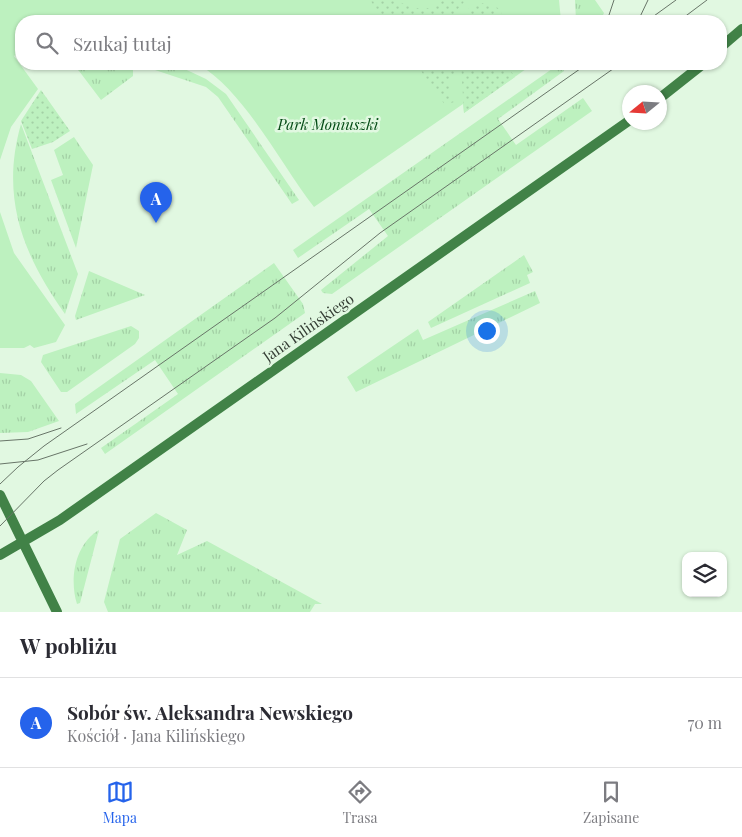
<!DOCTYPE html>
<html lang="pl">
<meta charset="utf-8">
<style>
body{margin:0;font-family:"Playfair Display",serif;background:#f7f7f7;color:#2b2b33}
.controls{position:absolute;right:15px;bottom:15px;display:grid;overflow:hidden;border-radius:10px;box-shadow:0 1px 4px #0004}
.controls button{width:45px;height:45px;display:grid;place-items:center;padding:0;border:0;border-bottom:1px solid #e1e1e2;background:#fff;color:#2b2b33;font:25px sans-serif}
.compass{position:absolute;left:622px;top:85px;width:45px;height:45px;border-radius:50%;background:#fff;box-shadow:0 1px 4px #0004;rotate:252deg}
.you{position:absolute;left:486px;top:330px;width:18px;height:18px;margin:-12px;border:4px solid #fff;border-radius:50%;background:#1a73e8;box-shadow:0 0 0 8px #1a73e833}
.badge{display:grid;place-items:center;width:32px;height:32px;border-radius:50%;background:#2563eb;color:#fff;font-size:16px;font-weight:700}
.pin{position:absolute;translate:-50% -41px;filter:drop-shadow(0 1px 2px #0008)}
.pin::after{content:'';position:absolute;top:26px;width:18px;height:15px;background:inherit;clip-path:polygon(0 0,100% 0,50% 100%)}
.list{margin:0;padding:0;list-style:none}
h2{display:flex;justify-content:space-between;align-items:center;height:65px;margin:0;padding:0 20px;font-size:21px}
h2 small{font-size:16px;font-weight:400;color:#7c7c81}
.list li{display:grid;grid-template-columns:32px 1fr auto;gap:15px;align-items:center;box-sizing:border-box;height:90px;padding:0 20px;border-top:1px solid #e1e1e2}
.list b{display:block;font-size:19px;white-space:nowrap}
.list p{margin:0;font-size:16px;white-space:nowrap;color:#7c7c81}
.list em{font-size:16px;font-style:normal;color:#7c7c81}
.icon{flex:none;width:28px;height:28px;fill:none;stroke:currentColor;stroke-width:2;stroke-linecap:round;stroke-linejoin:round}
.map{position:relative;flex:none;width:742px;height:612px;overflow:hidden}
.search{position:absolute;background:#fff;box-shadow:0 1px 4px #0004;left:15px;right:15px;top:15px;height:55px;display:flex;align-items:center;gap:12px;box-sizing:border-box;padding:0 18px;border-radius:20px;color:#7c7c81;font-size:19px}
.sheet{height:155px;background:#fff}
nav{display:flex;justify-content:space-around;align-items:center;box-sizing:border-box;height:70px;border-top:1px solid #e1e1e2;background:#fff;font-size:14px;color:#7c7c81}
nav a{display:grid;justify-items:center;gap:2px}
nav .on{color:#2563eb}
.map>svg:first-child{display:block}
.grass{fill:url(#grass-tufts)}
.park{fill:#bdf1bf}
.garden{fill:url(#garden-dots)}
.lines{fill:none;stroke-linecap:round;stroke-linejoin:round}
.secondary{stroke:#418247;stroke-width:10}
.tram{stroke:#687568;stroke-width:1}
.labels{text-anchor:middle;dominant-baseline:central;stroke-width:5;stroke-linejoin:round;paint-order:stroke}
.park-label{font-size:15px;font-style:italic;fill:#054c16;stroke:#e1f8e1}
.street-label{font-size:15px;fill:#353e35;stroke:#e1f8e1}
</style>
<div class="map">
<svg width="742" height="612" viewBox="0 0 742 612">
<defs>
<pattern id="grass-tufts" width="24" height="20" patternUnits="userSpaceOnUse" patternTransform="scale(1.25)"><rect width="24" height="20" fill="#bdf1bf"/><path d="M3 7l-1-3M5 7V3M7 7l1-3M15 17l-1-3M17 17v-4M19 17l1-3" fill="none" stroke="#a3d0a5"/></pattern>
<pattern id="garden-dots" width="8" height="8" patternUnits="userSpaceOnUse" patternTransform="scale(1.25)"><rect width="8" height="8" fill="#bdf1bf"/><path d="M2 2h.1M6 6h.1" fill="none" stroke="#a3d0a5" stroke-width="1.8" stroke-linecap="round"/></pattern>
</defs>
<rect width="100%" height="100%" fill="#e1f8e1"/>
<!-- grass -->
<path class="grass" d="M575,0H595L604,13L600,21H576Z
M85,64H133V76L101,100L76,67Z
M137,64H174L206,79L226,94L299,200L292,204L218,97L206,87Z
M559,64L564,71L498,119L516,145L583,98L592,111L332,294L323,293L321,290L388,236L369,209L298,258L293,250Z
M21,124L78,274L65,314C23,255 0,198 21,124Z
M74,137L93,165L76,248L51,180L63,175L54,150Z
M524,255L533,272L527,275L530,283L431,328L428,322Z
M274,263L303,304L305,313L105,454L101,448L178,394L155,360L76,414L75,404Z
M89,271L145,295L76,320L75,316Z
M535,291L540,303L356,392L347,377L418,329L423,340Z
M131,326L139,331V338L135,344L67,392H61L41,362L43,355Z
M0,373L21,375L31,381L59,421L28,432L0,433Z
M156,513L187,530L177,555L207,541L322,604H315L310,612H108L104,602L120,539Z
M99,530L80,603L77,604C69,579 75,544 99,530Z"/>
<!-- park -->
<path class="park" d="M0,0H559L561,21H21V51L14,56L38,89L11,127L0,160Z
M198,64H533L464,113L463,104L314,207C280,163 245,92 198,64Z
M0,212L14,253L65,325L56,342L34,348L30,345L24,348H0Z"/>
<!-- garden -->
<path class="garden" d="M370,0H393L416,8H430L444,0H462L464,2L456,11L453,21H385Z
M483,3L498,8L507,21H460L469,8Z
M416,64H454V75H449L450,94H455L454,102L445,105Z
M461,64H506L515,77L464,113Z
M41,90L70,131L53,142L32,149L21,121Z"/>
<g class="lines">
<!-- secondary -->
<path class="secondary" d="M721,47L742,29
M660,98L703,64
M0,495L57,612
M0,555L60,520L630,120"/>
<!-- tram -->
<path class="tram" d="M607,21L614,0
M638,21L648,0
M647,21L676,0
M679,21L707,0
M0,441L28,439L61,428
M0,464L38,460L87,444
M0,484L18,467L44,446L587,64
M0,526L44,481L58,470L275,318L380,233L620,64"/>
</g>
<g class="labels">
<!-- park labels -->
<g class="park-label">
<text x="328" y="124">Park Moniuszki</text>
</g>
<!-- street labels -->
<g class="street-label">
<text transform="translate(308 327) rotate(-35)">Jana Kilińskiego</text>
</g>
</g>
</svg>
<div class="controls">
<button><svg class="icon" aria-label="layers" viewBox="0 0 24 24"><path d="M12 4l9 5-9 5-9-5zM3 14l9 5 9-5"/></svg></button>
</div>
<svg class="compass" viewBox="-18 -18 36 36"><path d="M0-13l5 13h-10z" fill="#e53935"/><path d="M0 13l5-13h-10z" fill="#7c7c81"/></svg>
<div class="you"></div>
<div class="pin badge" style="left:156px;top:223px">A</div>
<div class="search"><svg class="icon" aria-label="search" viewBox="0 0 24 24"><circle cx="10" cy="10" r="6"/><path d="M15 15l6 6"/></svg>Szukaj tutaj</div>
</div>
<section class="sheet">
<h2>W pobliżu<small></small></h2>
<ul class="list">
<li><span class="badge">A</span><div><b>Sobór św. Aleksandra Newskiego</b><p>Kościół · Jana Kilińskiego</p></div><em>70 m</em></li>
</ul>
</section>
<nav>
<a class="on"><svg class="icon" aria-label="map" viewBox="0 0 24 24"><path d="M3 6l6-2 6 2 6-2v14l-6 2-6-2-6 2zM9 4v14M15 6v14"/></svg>Mapa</a>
<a><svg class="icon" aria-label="directions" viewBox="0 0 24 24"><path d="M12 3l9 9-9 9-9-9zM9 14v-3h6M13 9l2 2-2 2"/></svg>Trasa</a>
<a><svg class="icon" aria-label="saved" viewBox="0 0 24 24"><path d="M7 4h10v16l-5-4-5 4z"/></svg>Zapisane</a>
</nav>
